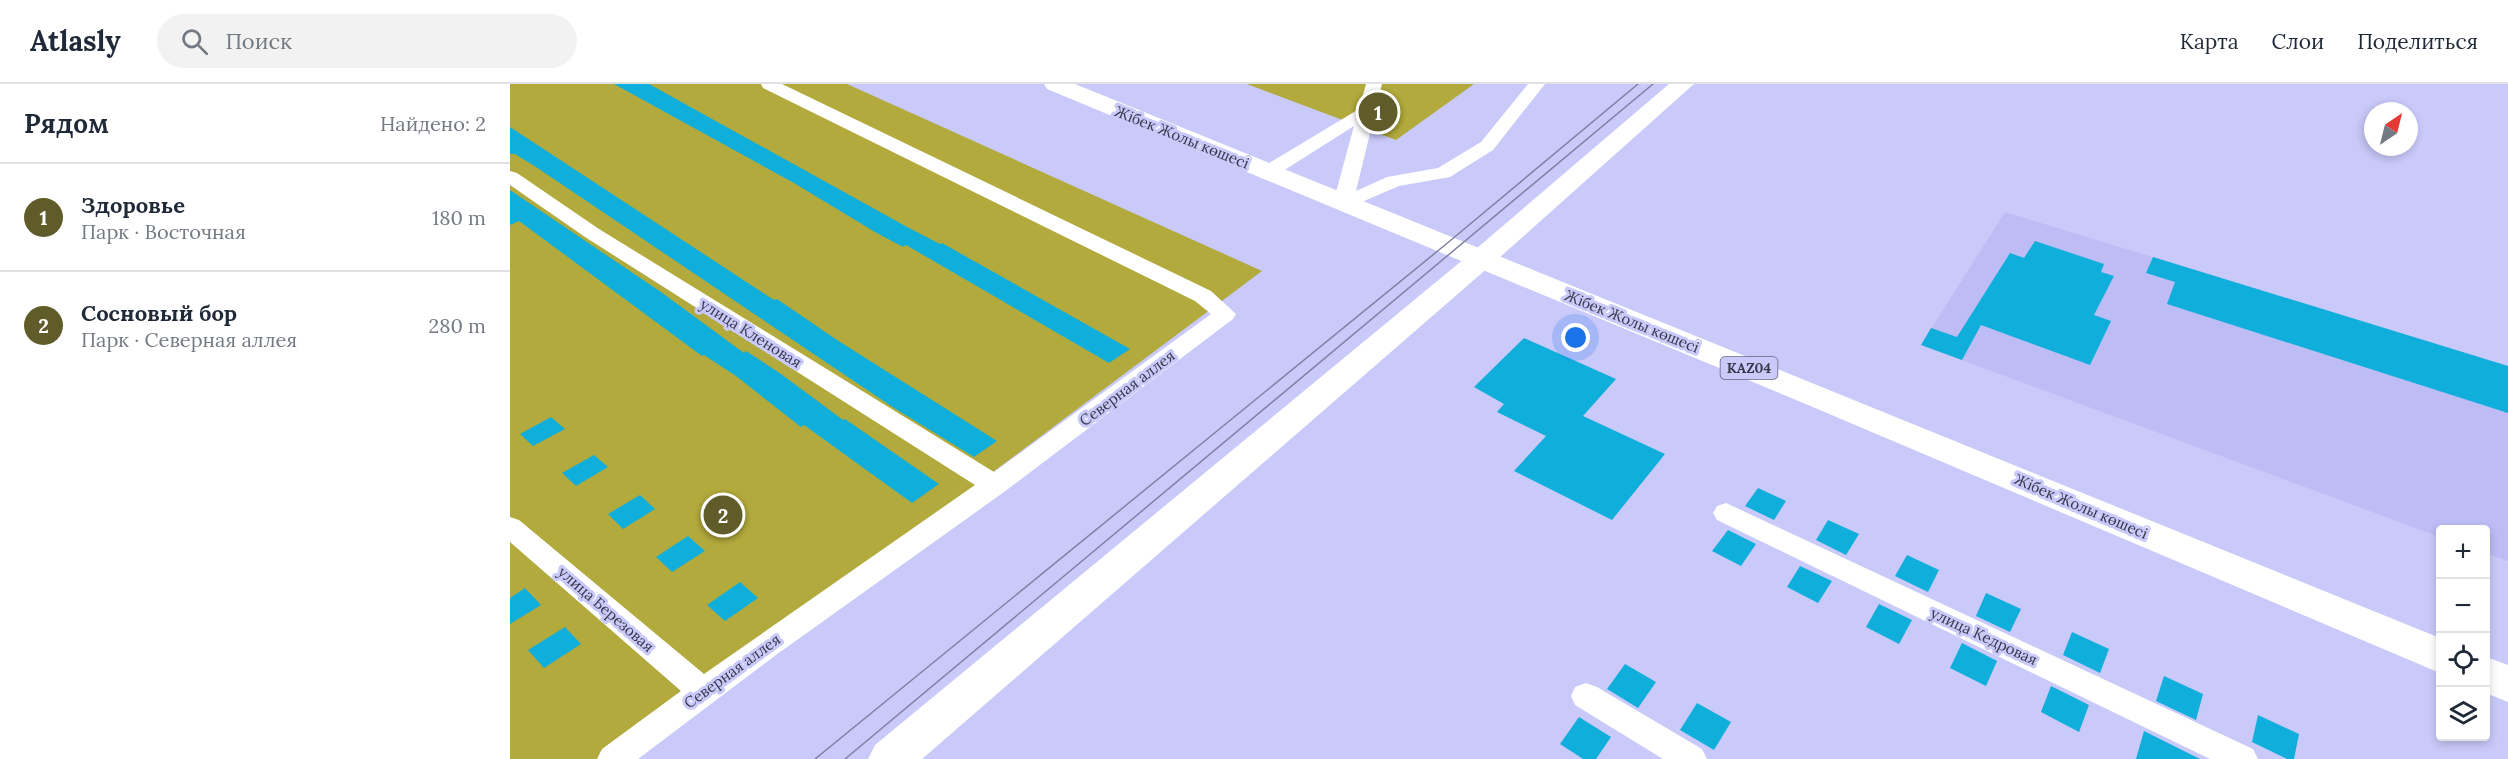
<!DOCTYPE html>
<html lang="ru">
<meta charset="utf-8">
<style>
body{margin:0;font-family:Lora,serif;background:#f2f2f3;color:#1f2937}
.controls{position:absolute;right:18px;bottom:18px;display:grid;overflow:hidden;border-radius:6px;box-shadow:0 3px 9px #0003}
.controls button{width:54px;height:54px;display:grid;place-items:center;padding:0;border:0;border-bottom:2px solid #e0e1e3;background:#fff;color:#1f2937;font:30px sans-serif}
.compass{position:absolute;left:1854px;top:18px;width:54px;height:54px;border-radius:50%;background:#fff;box-shadow:0 3px 9px #0003;rotate:35deg}
.you{position:absolute;left:1066px;top:254px;width:21px;height:21px;margin:-15px;border:4px solid #fff;border-radius:50%;background:#1a73e8;box-shadow:0 0 0 9px #1a73e833}
.badge{display:grid;place-items:center;width:39px;height:39px;border-radius:50%;background:#605c29;color:#fff;font-size:20px;font-weight:700}
.pin{position:absolute;translate:-50% -50%;border:3px solid #fff;box-shadow:0 2px 6px #0006}
.list{margin:0;padding:0;list-style:none}
h2{display:flex;justify-content:space-between;align-items:center;height:78px;margin:0;padding:0 24px;font-size:26px}
h2 small{font-size:20px;font-weight:400;color:#747a83}
.list li{display:grid;grid-template-columns:39px 1fr auto;gap:18px;align-items:center;box-sizing:border-box;height:108px;padding:0 24px;border-top:2px solid #e0e1e3}
.list b{display:block;font-size:22px;white-space:nowrap}
.list p{margin:0;font-size:20px;white-space:nowrap;color:#747a83}
.list em{font-size:20px;font-style:normal;color:#747a83}
.icon{flex:none;width:33px;height:33px;fill:none;stroke:currentColor;stroke-width:2;stroke-linecap:round;stroke-linejoin:round}
.map{position:relative;flex:none;width:1998px;height:675px;overflow:hidden}
header{display:flex;align-items:center;gap:36px;box-sizing:border-box;height:84px;padding:0 30px;background:#fff;border-bottom:2px solid #e0e1e3}
header strong{font-size:28px}
nav{display:flex;gap:33px;margin-inline-start:auto;font-size:21px}
.search{width:420px;height:54px;background:#f2f2f3;display:flex;align-items:center;gap:15px;box-sizing:border-box;padding:0 21px;border-radius:33px;color:#747a83;font-size:22px}
main{display:flex}
aside{flex:1;background:#fff}
.map>svg:first-child{display:block}
.built{fill:#bdbcf4}
.green{fill:#b2aa3c}
.building{fill:#10aedb}
.lines{fill:none;stroke-linecap:round;stroke-linejoin:round}
.street{fill:#fff;fill-rule:evenodd}
.secondary{fill:#fff;fill-rule:evenodd}
.highway{fill:#fff;fill-rule:evenodd}
.tram{stroke:#8181a3;stroke-width:1.5}
.labels{text-anchor:middle;dominant-baseline:central;stroke-width:6;stroke-linejoin:round;paint-order:stroke}
.shield{fill:#c9c9fa;stroke:#63637f;stroke-width:1.5}
.shield-label{font-size:14px;font-weight:bold;fill:#37374a}
.street-label{font-size:15px;fill:#37374a;stroke:#c9c9fa}
</style>
<header>
<strong>Atlasly</strong>
<div class="search"><svg class="icon" aria-label="search" viewBox="0 0 24 24"><circle cx="10" cy="10" r="6"/><path d="M15 15l6 6"/></svg>Поиск</div>
<nav><a>Карта</a><a>Слои</a><a>Поделиться</a></nav>
</header>
<main>
<aside>
<h2>Рядом<small>Найдено: 2</small></h2>
<ul class="list">
<li><span class="badge">1</span><div><b>Здоровье</b><p>Парк · Восточная</p></div><em>180 m</em></li>
<li><span class="badge">2</span><div><b>Сосновый бор</b><p>Парк · Северная аллея</p></div><em>280 m</em></li>
</ul>
</aside>
<div class="map">
<svg width="1998" height="675" viewBox="0 0 1998 675">
<rect width="100%" height="100%" fill="#c9c9fa"/>
<!-- built -->
<path class="built" d="M1495,128L1998,282V477L1976,469V446H1930V453L1411,261Z"/>
<!-- green -->
<path class="green" d="M0,0H337L752,187L99,675H0Z
M737,0H964L886,56Z"/>
<!-- building -->
<path class="building" d="M104,0H139L399,144L430,160L432,159L620,265L599,279L396,161L393,163L365,148L284,99Z
M0,43L264,216L267,215L327,256L487,357L464,373L384,324L26,83L5,70H0Z
M0,106L151,208L234,269L236,267L271,290L333,336L335,335L429,400L402,419L294,341L291,343L226,292L194,271L192,272L9,137L0,141Z
M1525,157L1594,180L1591,188L1604,192L1584,231L1601,237L1580,281L1471,241L1452,276L1411,261L1421,244L1447,253L1500,169L1514,174Z
M1643,173L1998,282V329L1657,220L1665,198L1636,189Z
M1014,254L1106,295L1073,332L1155,370L1102,436L1004,387L1036,352L987,328L994,320L964,303Z
M41,333L55,345L23,362L10,350Z
M84,371L98,383L66,402L52,389Z
M1248,404L1276,417L1264,436L1235,422Z
M130,411L145,425L113,445L98,430Z
M1318,436L1349,450L1336,471L1306,456Z
M1218,446L1246,460L1231,482L1202,467Z
M178,452L195,467L162,488L146,473Z
M1397,471L1429,486L1418,508L1385,492Z
M1290,482L1322,497L1308,519L1277,503Z
M230,498L248,514L215,537L197,521Z
M15,504L31,521L0,540V514Z
M1476,509L1511,525L1500,548L1466,532Z
M1369,520L1402,536L1389,560L1356,543Z
M55,543L71,560L34,584L18,566Z
M1562,548L1599,565L1590,589L1553,571Z
M1452,559L1487,577L1476,602L1440,584Z
M1115,580L1146,598L1128,624L1097,605Z
M1654,592L1693,610L1686,636L1646,617Z
M1541,602L1579,621L1569,648L1531,628Z
M1187,619L1221,638L1204,666L1170,646Z
M1748,631L1789,650L1784,675H1777L1742,658Z
M1069,633L1101,653L1086,675H1073L1050,660Z
M1634,647L1690,675H1626Z"/>
<g class="lines">
<!-- street -->
<path class="street" d="M251,0H272L701,207L726,230L723,235L494,408L266,571L128,675H87L92,665L171,607L0,458V433L9,436L194,590L465,401L75,153L0,101V87L7,89L89,145L484,388L701,230L685,217L253,4Z
M856,0H872L846,107L877,93L928,84L971,58L1018,0H1035L983,66L940,93L889,102L840,123H826L823,119L844,42L765,92H751L749,88L751,84L849,25Z
M1216,419L1743,665L1748,675H1700L1207,436L1203,429L1207,422Z
M1076,599L1087,603L1192,665L1197,675H1153L1065,621L1061,612L1065,603Z"/>
<!-- secondary -->
<path class="secondary" d="M1159,0H1184L980,182L412,675H358L365,661L960,170Z"/>
<!-- highway -->
<path class="highway" d="M534,0H565L1930,554V589L1298,321L537,5Z
M1976,573L1998,581V618L1976,609Z"/>
<!-- tram -->
<path class="tram" d="M305,675L935,161L1128,0
M335,675L1143,0"/>
</g>
<g class="labels">
<!-- shield labels -->
<rect class="shield" x="1210.5" y="273" width="57" height="22" rx="4.5"/>
<g class="shield-label">
<text x="1239" y="284">KАZ04</text>
</g>
<!-- street labels -->
<g class="street-label">
<text transform="translate(672 53) rotate(22)">Жібек Жолы көшесі</text>
<text transform="translate(1122 237) rotate(22)">Жібек Жолы көшесі</text>
<text transform="translate(241 249) rotate(32)">улица Кленовая</text>
<text transform="translate(617 304) rotate(-37)">Северная аллея</text>
<text transform="translate(1571 422) rotate(23)">Жібек Жолы көшесі</text>
<text transform="translate(96 525) rotate(41)">улица Березовая</text>
<text transform="translate(1474 552) rotate(25)">улица Кедровая</text>
<text transform="translate(222 587) rotate(-36)">Северная аллея</text>
</g>
</g>
</svg>
<div class="controls">
<button>+</button>
<button>−</button>
<button><svg class="icon" aria-label="locate" viewBox="0 0 24 24"><circle cx="12" cy="12" r="6"/><path d="M12 2v4M12 18v4M2 12h4M18 12h4"/></svg></button>
<button><svg class="icon" aria-label="layers" viewBox="0 0 24 24"><path d="M12 4l9 5-9 5-9-5zM3 14l9 5 9-5"/></svg></button>
</div>
<svg class="compass" viewBox="-18 -18 36 36"><path d="M0-13l5 13h-10z" fill="#e53935"/><path d="M0 13l5-13h-10z" fill="#747a83"/></svg>
<div class="you"></div>
<div class="pin badge" style="left:868px;top:28px">1</div>
<div class="pin badge" style="left:213px;top:431px">2</div>
</div>
</main>
